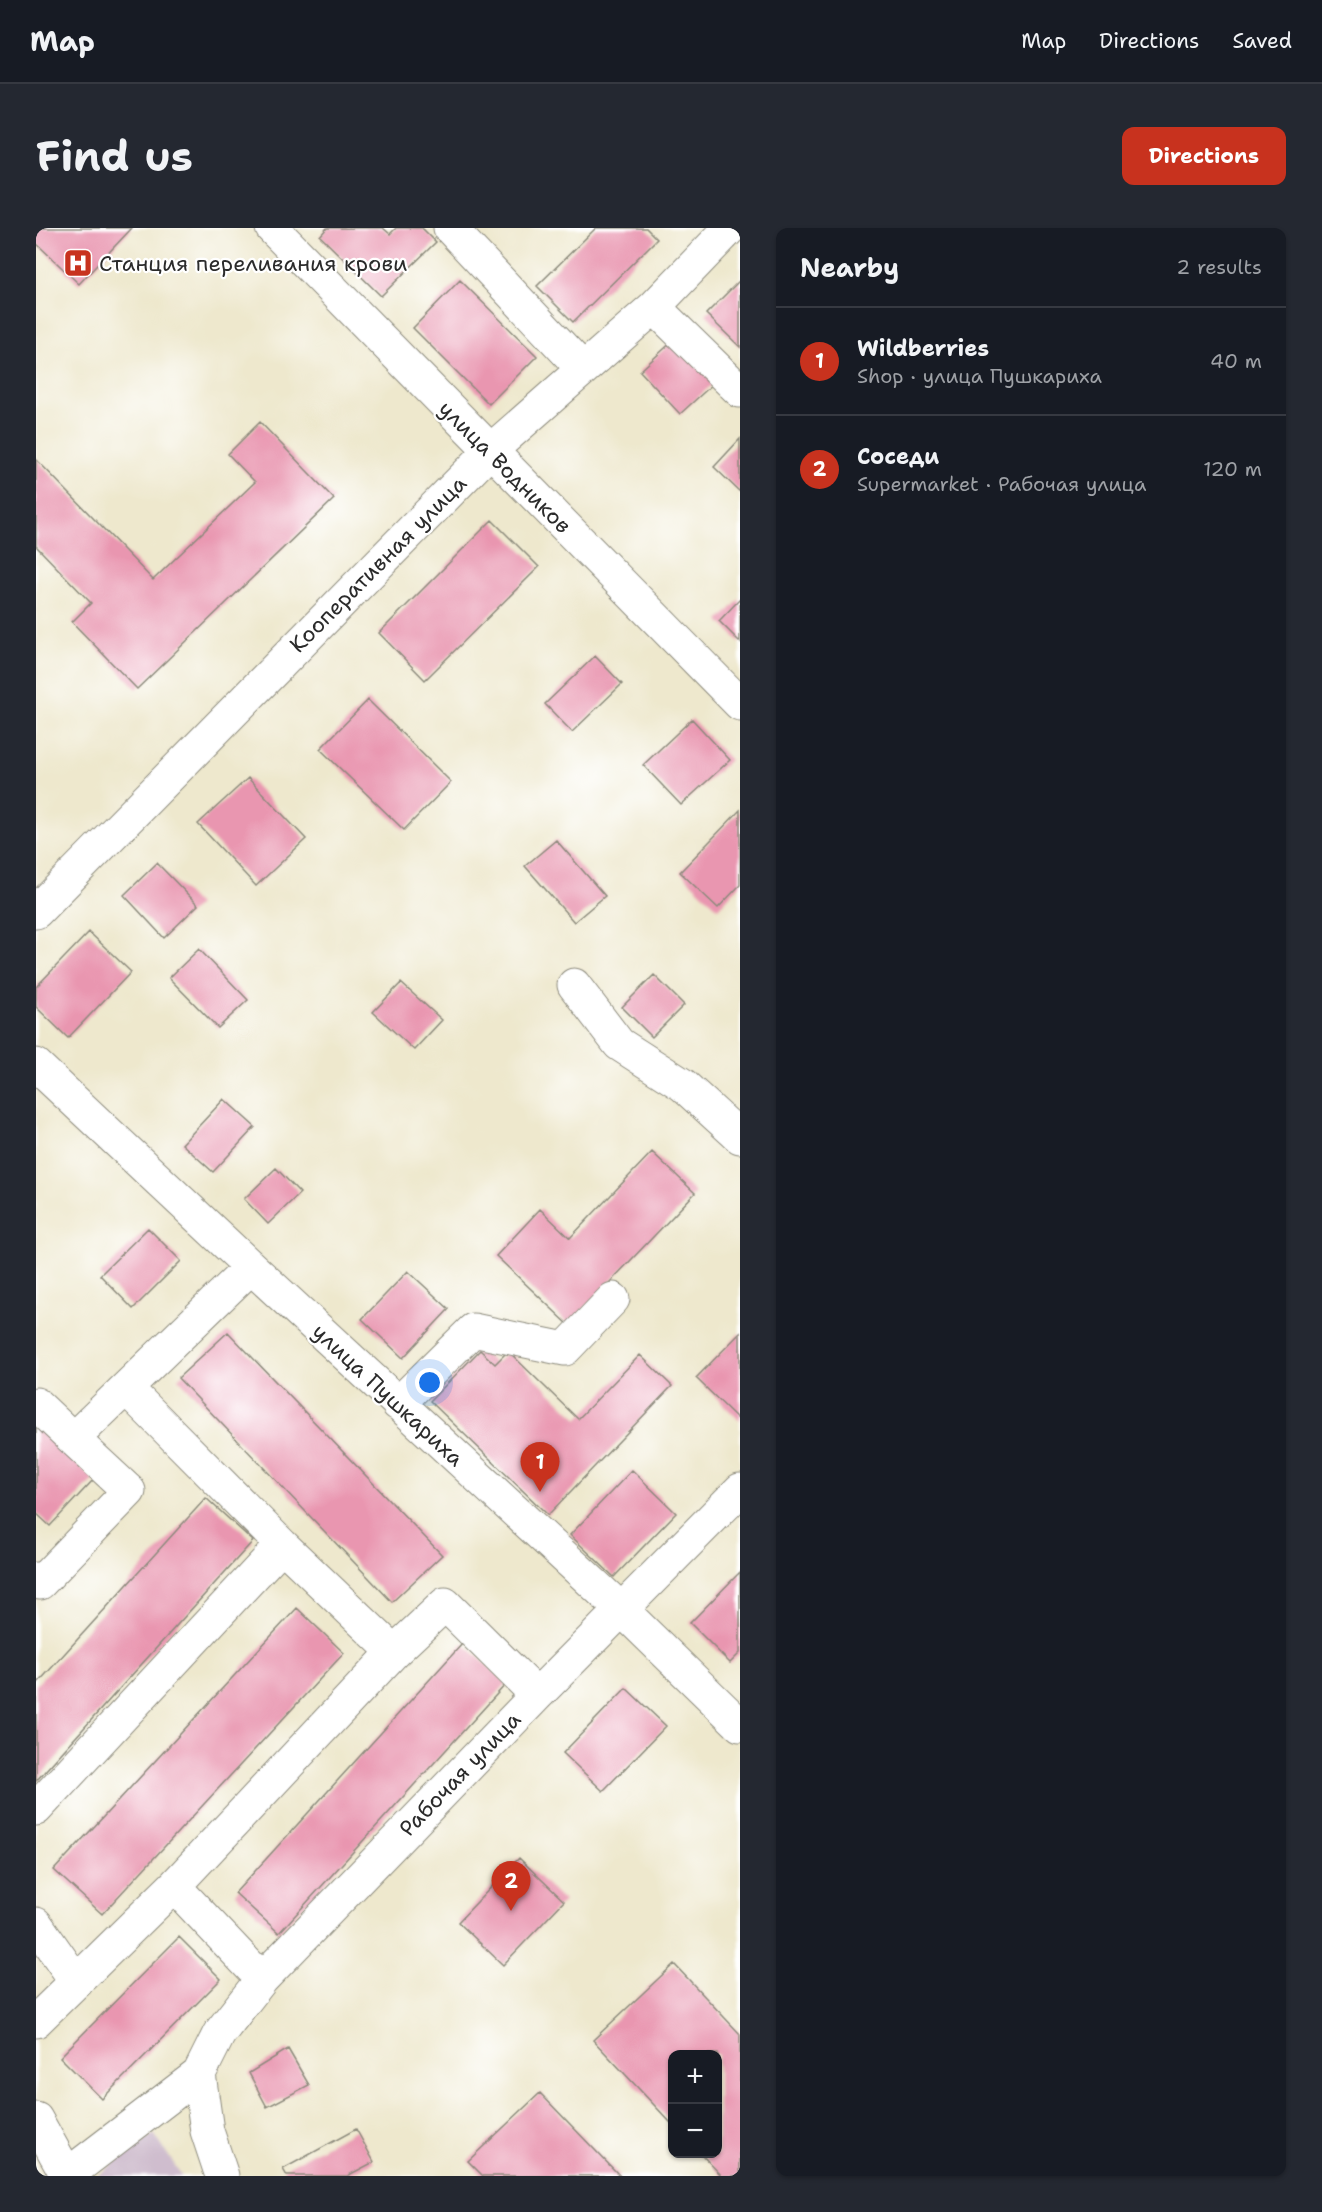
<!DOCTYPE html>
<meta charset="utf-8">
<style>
body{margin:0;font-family:"Shantell Sans",sans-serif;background:#242831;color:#f1f3f6}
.controls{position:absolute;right:18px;bottom:18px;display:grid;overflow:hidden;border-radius:12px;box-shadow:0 2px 4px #0004}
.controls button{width:54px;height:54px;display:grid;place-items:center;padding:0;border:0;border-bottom:2px solid #363941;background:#171b24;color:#f1f3f6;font:30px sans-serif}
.you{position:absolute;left:394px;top:1155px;width:21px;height:21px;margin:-15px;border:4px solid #fff;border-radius:50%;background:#1a73e8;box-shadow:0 0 0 9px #1a73e833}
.badge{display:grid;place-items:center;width:39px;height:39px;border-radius:50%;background:#c8321e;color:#fff;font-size:20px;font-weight:700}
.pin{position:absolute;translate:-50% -50px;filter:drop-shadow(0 2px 3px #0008)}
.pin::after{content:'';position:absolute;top:32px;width:21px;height:18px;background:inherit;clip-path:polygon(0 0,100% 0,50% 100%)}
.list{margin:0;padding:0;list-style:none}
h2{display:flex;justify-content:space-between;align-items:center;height:78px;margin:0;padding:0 24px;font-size:26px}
h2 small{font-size:20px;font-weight:400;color:#9ea1a6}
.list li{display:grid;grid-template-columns:39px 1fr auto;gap:18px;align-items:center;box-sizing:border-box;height:108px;padding:0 24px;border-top:2px solid #363941}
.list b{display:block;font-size:22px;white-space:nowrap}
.list p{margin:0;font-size:20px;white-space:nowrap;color:#9ea1a6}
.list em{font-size:20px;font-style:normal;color:#9ea1a6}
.map{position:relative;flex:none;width:704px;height:1948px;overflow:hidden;border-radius:12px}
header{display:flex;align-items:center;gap:36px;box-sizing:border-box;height:84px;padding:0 30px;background:#171b24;border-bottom:2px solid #363941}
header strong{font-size:28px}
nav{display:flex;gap:33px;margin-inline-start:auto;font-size:21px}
.intro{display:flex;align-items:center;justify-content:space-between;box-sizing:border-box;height:144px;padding:0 36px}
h1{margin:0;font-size:42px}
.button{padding:15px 27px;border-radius:12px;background:#c8321e;color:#fff;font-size:21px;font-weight:700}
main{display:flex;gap:36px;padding:0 36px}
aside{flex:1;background:#171b24;border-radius:12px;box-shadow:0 2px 4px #0004}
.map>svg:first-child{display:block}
.industrial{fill:#cfbdce}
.building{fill:#e996b0}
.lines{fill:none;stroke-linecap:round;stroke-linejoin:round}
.minor-casing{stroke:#8c8a7c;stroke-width:35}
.minor{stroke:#fff;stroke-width:33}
.labels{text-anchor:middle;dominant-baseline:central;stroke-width:4.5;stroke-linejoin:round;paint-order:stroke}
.poi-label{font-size:22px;fill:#2b2b2b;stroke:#fff;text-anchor:start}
.street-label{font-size:22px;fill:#2b2b2b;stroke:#fff}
</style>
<header>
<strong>Map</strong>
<nav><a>Map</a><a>Directions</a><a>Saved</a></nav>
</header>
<div class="intro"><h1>Find us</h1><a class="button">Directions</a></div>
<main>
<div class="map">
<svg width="704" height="1948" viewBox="0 0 704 1948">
<rect width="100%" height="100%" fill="#fff"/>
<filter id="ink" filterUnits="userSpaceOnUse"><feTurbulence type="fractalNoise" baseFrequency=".0167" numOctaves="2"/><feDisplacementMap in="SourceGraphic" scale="12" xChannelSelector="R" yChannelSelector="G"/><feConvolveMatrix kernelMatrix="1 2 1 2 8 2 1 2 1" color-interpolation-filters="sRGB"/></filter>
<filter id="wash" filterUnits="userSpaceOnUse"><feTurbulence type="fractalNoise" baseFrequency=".008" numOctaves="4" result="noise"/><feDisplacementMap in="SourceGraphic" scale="24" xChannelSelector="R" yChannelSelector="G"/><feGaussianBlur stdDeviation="1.35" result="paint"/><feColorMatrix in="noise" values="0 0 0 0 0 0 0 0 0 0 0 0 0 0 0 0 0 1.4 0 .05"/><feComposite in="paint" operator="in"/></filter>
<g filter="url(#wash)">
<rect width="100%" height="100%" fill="#eee8cd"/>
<!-- industrial -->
<path class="industrial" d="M118,1906L146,1948H60Z"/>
<g id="blocks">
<!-- building -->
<path class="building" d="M0,0H96L43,56L0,15Z
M291,0H347L354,6L360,0H386L400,14L345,68L284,8Z
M560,0H610L621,11L537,94L501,58Z
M424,52L501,128L453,176L377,100Z
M704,52V119L670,86Z
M639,111L679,154L644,186L604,143Z
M224,194L298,271L101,461L36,394L55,375L0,318V231L117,352L219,254L192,226Z
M704,211V264L678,239Z
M456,292L503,339L389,452L343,405Z
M704,371V414L683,393Z
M559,428L586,456L536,504L509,476Z
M332,472L415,554L368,602L284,521Z
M656,491L694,532L645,577L607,537Z
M212,550L270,611L220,658L162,596Z
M704,582V657L682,680L644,644Z
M520,612L569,668L538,694L489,638Z
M121,635L162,677L128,710L88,667Z
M53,704L95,744L32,810L0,779V759Z
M163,721L212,772L182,800L133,750Z
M618,747L648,777L616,809L586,779Z
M365,755L406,792L378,822L337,784Z
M188,871L219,899L177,944L146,916Z
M616,924L659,965L533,1097L460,1028L504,981L534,1010Z
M240,940L264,965L232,996L208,971Z
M112,1000L145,1033L97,1081L64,1047Z
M372,1043L413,1081L367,1130L326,1091Z
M192,1104L406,1327L356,1374L142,1150Z
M704,1105V1193L660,1150Z
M444,1122L459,1136L472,1123L542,1191L604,1127L636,1158L512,1287L394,1173Z
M0,1197L58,1251L14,1298L0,1285Z
M596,1242L640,1285L578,1349L534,1307Z
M170,1270L217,1313L0,1553V1457Z
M704,1344V1425L694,1435L654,1395Z
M261,1380L308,1425L66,1686L18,1642Z
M427,1415L471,1455L243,1705L199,1665Z
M590,1460L630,1498L567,1563L527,1525Z
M483,1630L528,1673L467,1737L422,1694Z
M143,1709L185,1751L66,1871L24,1829Z
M638,1736L704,1806V1948H686L665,1926H682V1826H636V1896L557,1812Z
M252,1821L273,1857L231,1879L213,1845Z
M504,1865L584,1948H447L432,1933Z
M320,1901L338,1934L311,1948H251L247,1941Z"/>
</g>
</g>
<g filter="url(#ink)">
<use href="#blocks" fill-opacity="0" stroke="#8c8a7c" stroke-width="1.5"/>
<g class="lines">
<!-- minor casing -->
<g class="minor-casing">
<path id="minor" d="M236,0L704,476
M414,0L546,140
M618,79L704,163
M0,684L454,223L618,79L694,0
M538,757L583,816L647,857L704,909
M0,837L215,1039L586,1382L704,1497
M90,1160L246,1317L358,1424
M0,1176L37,1211L215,1039
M362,1176L437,1102L529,1121L577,1071
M0,1351L4,1355L93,1263L37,1211
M0,1581L246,1317
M138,1658L226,1751
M0,1696L40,1753
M0,1793L138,1658L358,1424L409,1376L501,1467
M163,1846L171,1903L186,1948
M0,1891L31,1947
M30,1948L163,1846L183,1806L226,1751L501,1467L704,1262"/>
</g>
<!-- minor -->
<use href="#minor" class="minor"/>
</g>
</g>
<!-- icons -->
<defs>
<g id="hospital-square" transform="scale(1.5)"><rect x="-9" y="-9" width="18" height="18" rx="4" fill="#c8321e" stroke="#fff"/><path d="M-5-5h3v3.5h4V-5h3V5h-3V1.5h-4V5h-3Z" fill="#fff"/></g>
</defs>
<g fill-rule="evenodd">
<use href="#hospital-square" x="42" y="35"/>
</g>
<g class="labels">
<!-- poi labels -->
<g class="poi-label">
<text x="63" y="35">Станция переливания крови</text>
</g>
<!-- street labels -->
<g class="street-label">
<text transform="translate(469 239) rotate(45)">улица Водников</text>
<text transform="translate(342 336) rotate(-45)">Кооперативная улица</text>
<text transform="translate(352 1167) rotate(43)">улица Пушкариха</text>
<text transform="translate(424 1546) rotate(-46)">Рабочая улица</text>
</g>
</g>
</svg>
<div class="controls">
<button>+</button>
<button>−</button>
</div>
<div class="you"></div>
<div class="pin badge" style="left:504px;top:1264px">1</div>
<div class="pin badge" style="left:475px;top:1683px">2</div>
</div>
<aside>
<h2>Nearby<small>2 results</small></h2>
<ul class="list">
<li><span class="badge">1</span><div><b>Wildberries</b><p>Shop · улица Пушкариха</p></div><em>40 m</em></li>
<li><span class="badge">2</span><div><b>Соседи</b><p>Supermarket · Рабочая улица</p></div><em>120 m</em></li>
</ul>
</aside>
</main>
